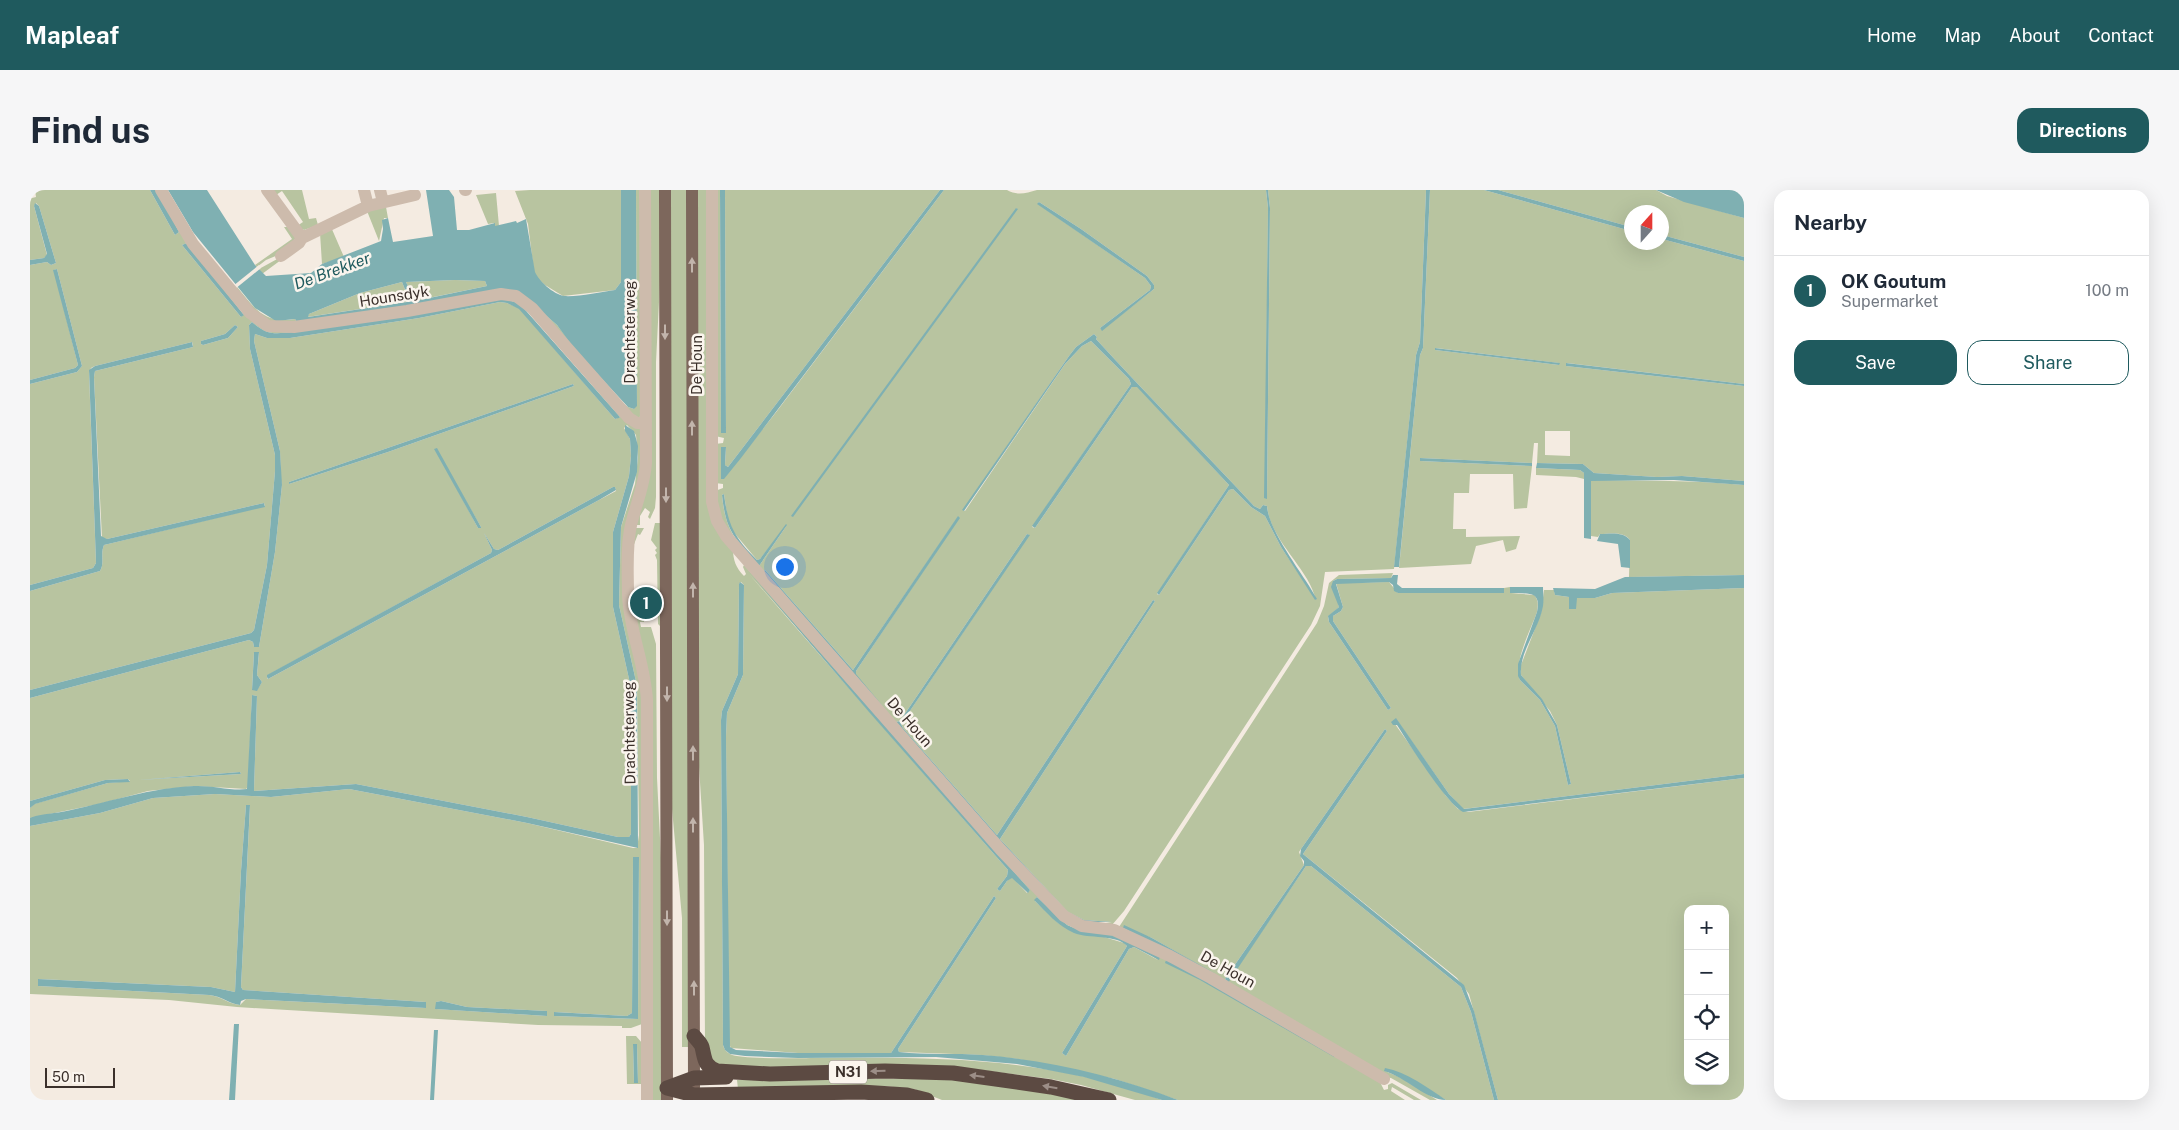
<!DOCTYPE html>
<meta charset="utf-8">
<style>
body{margin:0;font-family:"Public Sans",sans-serif;background:#f6f6f7;color:#1f2937}
.controls{position:absolute;right:15px;bottom:15px;display:grid;overflow:hidden;border-radius:10px;box-shadow:0 5px 20px #0002}
.controls button{width:45px;height:45px;display:grid;place-items:center;padding:0;border:0;border-bottom:1px solid #e0e1e3;background:#fff;color:#1f2937;font:25px sans-serif}
.compass{position:absolute;left:1594px;top:15px;width:45px;height:45px;border-radius:50%;background:#fff;box-shadow:0 5px 20px #0002;rotate:21deg}
.scale{position:absolute;left:15px;bottom:12px;width:70px;box-sizing:border-box;padding-left:5px;border:2px solid #3b302b;border-top:0;font-size:14px;line-height:18px;white-space:nowrap;color:#3b302b;-webkit-text-stroke:4px #fbf5ee;paint-order:stroke}
.you{position:absolute;left:754px;top:376px;width:18px;height:18px;margin:-12px;border:4px solid #fff;border-radius:50%;background:#1a73e8;box-shadow:0 0 0 8px #1a73e833}
.badge{display:grid;place-items:center;width:32px;height:32px;border-radius:50%;background:#1f5a5e;color:#fff;font-size:16px;font-weight:700}
.pin{position:absolute;translate:-50% -50%;border:2px solid #fff;box-shadow:0 1px 5px #0006}
.list{margin:0;padding:0;list-style:none}
h2{display:flex;justify-content:space-between;align-items:center;height:65px;margin:0;padding:0 20px;font-size:21px}
h2 small{font-size:16px;font-weight:400;color:#747a83}
.list li{display:grid;grid-template-columns:32px 1fr auto;gap:15px;align-items:center;box-sizing:border-box;height:70px;padding:0 20px;border-top:1px solid #e0e1e3}
.list b{display:block;font-size:19px;white-space:nowrap}
.list p{margin:0;font-size:16px;white-space:nowrap;color:#747a83}
.list em{font-size:16px;font-style:normal;color:#747a83}
.actions{display:flex;gap:10px;padding:15px 20px}
.actions a{flex:1;padding:11px 0;border:1px solid #1f5a5e;border-radius:15px;text-align:center;font-size:18px;color:#1f5a5e}
.actions .main{background:#1f5a5e;color:#fff}
.icon{flex:none;width:28px;height:28px;fill:none;stroke:currentColor;stroke-width:2;stroke-linecap:round;stroke-linejoin:round}
.map{position:relative;flex:none;width:1714px;height:910px;overflow:hidden;border-radius:15px}
header{display:flex;align-items:center;gap:30px;box-sizing:border-box;height:70px;padding:0 25px;background:#1f5a5e;color:#fff}
header strong{font-size:24px}
nav{display:flex;gap:28px;margin-inline-start:auto;font-size:18px}
.intro{display:flex;align-items:center;justify-content:space-between;box-sizing:border-box;height:120px;padding:0 30px}
h1{margin:0;font-size:35px}
.button{padding:12px 22px;border-radius:15px;background:#1f5a5e;color:#fff;font-size:18px;font-weight:700}
main{display:flex;gap:30px;padding:0 30px}
aside{flex:1;background:#fff;border-radius:15px;box-shadow:0 5px 20px #0002}
.map>svg:first-child{display:block}
.green{fill:#b8c4a0;fill-rule:evenodd}
.water{fill:#7fb0b2;fill-rule:evenodd}
.pier{fill:#f4ebe1}
.lines{fill:none;stroke-linecap:round;stroke-linejoin:round}
.minor{stroke:#cdbbac;stroke-width:12}
.major{stroke:#7d675c;stroke-width:12}
.highway{stroke:#5c4a42;stroke-width:15}
.oneway{fill:#c2b5ac}
.oneway2{fill:#9c8e87}
.labels{text-anchor:middle;dominant-baseline:central;stroke-width:5;stroke-linejoin:round;paint-order:stroke}
.shield{fill:#fbf5ee;stroke:#756b66;stroke-width:1}
.shield-label{font-size:14px;font-weight:bold;fill:#3b302b}
.street-label{font-size:15px;fill:#3b302b;stroke:#fbf5ee}
.water-label{font-size:16px;font-style:italic;fill:#1f5a5e;stroke:#fbf5ee}
</style>
<header>
<strong>Mapleaf</strong>
<nav><a>Home</a><a>Map</a><a>About</a><a>Contact</a></nav>
</header>
<div class="intro"><h1>Find us</h1><a class="button">Directions</a></div>
<main>
<div class="map">
<svg width="1714" height="910" viewBox="0 0 1714 910">
<rect width="100%" height="100%" fill="#f4ebe1"/>
<!-- green -->
<path class="green" d="M5,0H120L145,45L149,42L127,0H129L160,53L217,123L231,135L240,139H261L378,122L461,107H480L493,112L506,125L585,217L612,241V282L596,337L595,385L596,421L613,495L612,834L601,838H592V836L508,835L207,817L139,810L0,804V636L70,623L123,608L185,604L241,607L319,599L497,633L603,658H607L609,645L607,496L589,415L591,337L605,294L608,267L606,245L597,235L594,238L600,249L601,266L599,286L583,342V417L601,498V644L599,647H588L497,627L326,594L224,601L227,506L222,505L218,597L216,599L165,596L118,601L69,614L0,628V618L4,614L78,593L100,591L98,589L75,590L0,611V508L219,450L223,452L224,457H229L245,362L252,295L251,291L250,261L224,151L225,144L237,148H260L389,128L470,112L477,113L489,118L585,229L590,227L497,120L479,109H464L411,120L263,142C243,144 237,145 222,132L219,135L220,159L245,265V281L237,375L224,440L221,443L0,500V401L70,381C75,373 70,364 74,355L235,316L234,313L77,349L72,348L64,187L65,181L163,157V155L162,152L65,176L61,178L59,183L66,373L63,378L0,395V194L47,182L52,176L27,79L24,80L48,175L45,178L0,190V75L17,72L21,75L26,73L9,16L6,13L4,16L17,65L14,68L0,70V3L2,8L6,7ZM157,53L215,123L211,127L152,55ZM205,135L208,137L198,148L173,155L171,154V151L195,144ZM543,194L544,196L358,262L259,294V292ZM405,258L451,337V338H448ZM583,297H585L586,301L569,310L238,489L237,488L238,485L461,363L462,360L454,343L464,359L468,360ZM224,462L229,463L227,485L232,492L227,500L222,499ZM210,582L211,584L108,590ZM216,615L220,616L211,797L213,800L396,812V818L216,809L210,815C199,814 190,806 179,805L8,796L9,789L181,797L205,802L211,681ZM603,667H609L608,829L524,826L525,822L597,826L602,823ZM411,811L437,817L517,821V826L406,819V812Z
M242,0H272L279,29L286,28L288,35L274,40L267,36L273,32L252,1L246,5Z
M500,0H591V92L585,100L533,106L515,95L508,89L504,82L498,34L485,1Z
M606,0H611L612,224L608,229L594,220L503,118L486,105L465,102L395,116L249,136C227,133 217,116 204,100L207,97C225,119 234,134 265,129L267,132L371,118L474,99L489,102L527,135L567,187L587,209L598,217L604,219L607,212Z
M619,0H630L631,72L626,172V307L625,318L620,329L618,327L620,322L615,318L610,326V335H607L606,338H614L610,345L608,344L603,357L602,350L616,298Z
M640,0H657L659,857H652V728L642,619Z
M667,0H679V296L703,359C703,370 706,378 714,386L716,384L713,377L714,375L1020,717L1092,745L1349,890L1354,900L1358,899V895L1362,893L1391,910H1384L1362,897L1361,901L1375,910H1148L1085,889L988,869L952,865L869,862L868,859L966,708L964,706L861,863H768L701,858L699,854L696,547L697,523L713,485L714,395L711,392L709,394L708,484L692,521L691,530L693,855C694,859 696,862 700,864C711,870 774,868 791,868C908,867 1020,867 1132,910H1105L1051,895L1021,889L927,877L697,879L684,874L675,855L674,655L668,561ZM719,384L1000,700L997,703L982,687L977,691L970,701L967,699L977,686L978,680ZM1007,707L1037,735L1104,753L1128,770L1104,757L1099,759L1036,866L1032,863L1097,756L1094,753L1028,733L1005,711Z
M684,0H690L691,243H696L695,0H910L698,277L695,275L696,258L691,257V288L693,289L747,221L914,0H977C988,6 996,3 1007,0H1236L1238,18L1235,307L1237,308L1240,18L1238,0H1396L1390,152L1386,165L1364,379L1295,382L1290,416L1281,435L1094,721L1082,735C1061,743 1038,728 1023,714L847,516L693,338C687,325 685,315 685,301L693,298V294L685,293V254L693,253L694,248L685,246ZM1009,12L1051,39L1117,86L1124,95V99L1072,140L1070,138L1120,100L1121,96L1115,88L1008,14ZM987,18V19L762,326ZM1064,144L1067,147L1066,149C1118,206 1172,260 1224,316L1230,319L1233,315L1237,316C1241,352 1278,377 1286,410L1251,357L1235,326L1221,317L1203,299L1199,300L1129,405L1127,404L1199,295L1108,197H1102L1005,338L1002,337L1101,194L1099,189L1061,151L1052,156L1035,174L935,321L933,320L1039,166L1046,157ZM694,304L698,331L701,339L727,370L730,369L757,335L729,376C705,353 695,338 692,305ZM928,327L929,328L826,481V485L866,532L870,531L997,344L999,345L871,534L873,538L967,645L1123,410L1125,411L970,649L1038,722L1054,730L1082,732L1069,734L1054,732L1044,729L1028,717L962,645L734,381L735,380L823,480Z
M1400,0H1454L1601,41L1602,52H1632V49L1714,71V194L1537,173L1536,176L1714,196V291L1652,286L1627,287L1564,283L1553,274L1507,273L1508,253H1504L1502,273L1390,268V271L1502,276L1497,318L1484,319L1483,284H1440L1439,303H1424L1423,339H1436V347L1490,346L1486,359L1476,362L1473,350L1446,356L1441,374L1369,378L1390,165L1393,158ZM1406,158L1529,173V175L1405,160ZM1515,241H1540V266L1515,265Z
M1468,0H1626L1637,6L1714,28V67L1632,45V22H1602L1601,37Z
M466,3L469,36H465L464,33L458,34L446,5Z
M356,17L358,28H354L349,51L337,21Z
M254,37H258L266,48L248,65L236,70L227,77L225,75L262,49Z
M301,37L314,67L292,74L290,43Z
M249,68L251,70L232,84L229,79Z
M425,90L455,91L457,96L384,111L376,92Z
M372,92L378,107L377,112L277,127L279,124L330,103Z
M1506,278L1550,280L1554,283V289L1546,287L1506,285Z
M1564,290C1614,291 1664,290 1714,295V385L1599,387L1600,350C1594,341 1580,344 1570,344L1568,347L1561,346L1560,296L1561,291Z
M625,333H631L630,436L628,434L627,370L625,365L627,363L625,360L627,358L621,350Z
M1363,383L1361,388L1307,389L1303,391L1309,417L1298,427L1299,432L1358,520L1361,518L1303,431V426L1311,421L1313,417L1306,393L1359,392L1368,403H1473L1474,398L1480,397L1481,403L1504,405C1509,410 1508,416 1507,422C1501,439 1483,473 1490,490L1510,510L1525,536L1538,595L1541,594L1527,535L1520,521L1491,485V475L1511,423L1514,400H1524L1525,405L1539,407L1546,419V408H1565L1582,403L1714,398V584L1433,619L1419,604L1366,529L1365,534L1416,606L1428,619L1438,622L1714,588V910H1468L1439,804L1427,788L1273,664L1357,541L1355,539L1271,659L1269,662L1274,675L1195,789L1197,793L1276,676H1281L1431,797L1441,822L1464,910H1416L1376,886L1355,881L1374,889L1407,910H1400L1361,888L1354,887L1089,737L1287,433L1294,416L1299,393L1309,385ZM1658,719H1695V891H1658ZM1093,738L1122,748L1185,784Z
M604,414H606V427L614,428V432H610L611,437H621L626,454L627,588L632,688V910H621L620,501L604,426Z
M596,846H606L612,853L613,894H597ZM607,854L608,893H604L603,855Z
M919,888L1066,910H912L884,899L854,896L708,899L707,890Z"/>
<!-- water -->
<path class="water" d="M120,0H127L149,42L145,45Z
M138,0H177L225,75L236,86L281,83L292,74L351,51L353,39L352,30L358,28L363,52L403,46L396,0H419L424,7L427,40H439L465,33V36L486,31L487,33L496,29L505,82C509,91 523,104 534,106C548,107 571,102 585,100L591,92V0H606L607,216L604,219L598,217L546,161L527,135L489,102L267,132L265,129L246,131L225,118L163,42ZM425,90L455,91L457,96L385,111L376,92ZM372,92L378,107L377,112L278,127L279,124L330,103Z
M690,0H695L696,243H691Z
M910,0H914L711,268L694,289H691V257H696L695,275L698,277Z
M1236,0H1238L1240,18L1237,309L1234,308L1238,18Z
M1396,0H1400L1393,158L1390,165L1369,377H1364L1386,165L1390,152Z
M1454,0H1468L1601,37V41Z
M1626,0H1714V28L1654,12Z
M1009,12L1051,39L1117,86L1124,95V99L1072,141L1070,138L1120,100L1121,96L1115,88L1007,14Z
M5,13L9,16L26,73L21,75L17,72L0,75V70L14,68L17,64L4,16Z
M986,18L988,19L763,327L761,326Z
M1632,45L1714,67V71L1632,49Z
M157,53L214,125L211,127L152,55Z
M27,79L52,176L47,182L0,194V190L45,178L48,175L23,80Z
M473,108L490,114L590,227L589,228L585,229L489,119L477,113L470,112L389,128L260,148H237L225,144L224,151L250,261L252,295L245,362L229,457H224L223,452L219,450L0,508V500L221,443L224,440L237,375L245,281V265L220,159L219,135L222,132C237,145 243,144 263,142Z
M205,135L208,137L198,148L173,155L171,154V151L195,144Z
M1064,144L1067,147L1066,149C1118,206 1172,260 1224,316L1230,319L1233,315L1237,316C1239,342 1274,385 1287,409L1285,410L1251,357L1235,326L1221,317L1203,299L1199,300L1129,405L1127,403L1199,295L1107,197H1102L1005,338L1002,336L1101,194L1099,189L1061,151L1052,156L1035,174L934,321L932,320L1039,166L1046,157Z
M162,152L163,157L65,181L64,187L71,346L77,349L234,313L235,317L74,355C70,364 75,373 70,381L0,401V395L63,378L66,373L59,180L65,176Z
M1405,158L1530,173L1529,175L1405,160Z
M1536,173L1714,194V196L1536,176Z
M543,194L544,196L358,262L259,294V292Z
M595,235L604,241L608,256L607,282L591,337L589,415L607,496L608,658L497,633L319,599L241,607L185,604L123,608L70,623L0,636V628C8,624 30,623 41,620C83,611 120,598 164,596C181,595 201,601 217,599L222,505L227,506L224,601L326,594L497,627L588,647H599L601,644V498L583,417V342L599,286L601,266L600,249L595,241Z
M407,258L451,337V338H448L404,259Z
M1390,268L1502,273V276L1390,271Z
M1507,273L1553,274L1564,283L1627,287L1652,286L1714,291V295L1644,290L1561,291V349L1554,348V283L1550,280L1506,278Z
M583,297H585L586,300L569,310L238,489L237,487V485L461,363L462,360L454,343L464,359L468,360Z
M694,304C698,336 705,348 727,370L730,369L756,334L757,335L729,376C705,348 696,343 692,305Z
M928,326L930,328L826,481V484L866,532L870,531L997,344L1000,345L871,534L873,538L967,645L1123,410L1125,411L970,649L1038,722L1054,730L1082,732H1054L1028,717L734,381L735,380L823,480Z
M1570,344C1579,344 1593,341 1600,350V378L1591,377L1588,354L1567,351Z
M719,382L1000,700L998,703L982,688L977,691L970,701L967,699L977,686L978,680L839,522Z
M1363,385H1368L1367,394L1372,398H1474V403H1368L1364,401L1363,395L1359,392L1306,394L1313,417L1311,421L1303,426V431L1361,518L1358,520L1299,432L1298,426L1309,417L1301,397L1303,391L1307,389L1361,388Z
M1714,385V398L1582,403L1565,408H1547L1546,419H1539V407L1525,405L1523,398L1565,399L1595,387Z
M710,392L714,395L713,485L697,523L696,547L700,857L706,860L768,863H861L964,706L966,708L868,859L869,862C897,865 925,863 953,865C1019,870 1086,886 1148,910H1132L1054,887L987,874L906,867L768,868L715,866L700,864L695,860L693,855L691,530L692,521L708,484L709,394Z
M1480,397H1513C1513,402 1514,410 1513,416C1509,440 1489,461 1491,485L1512,509L1527,535L1541,594L1538,595L1525,536L1510,510L1490,490L1488,486V474L1507,422C1512,400 1497,404 1480,403Z
M224,462H229L227,485L232,492L227,501L222,500Z
M1366,528L1419,604L1434,619L1714,584V588L1433,622C1416,613 1379,554 1367,535H1363L1361,532Z
M1355,539L1357,541L1273,664L1434,795L1444,821L1468,910H1464L1441,822L1431,797L1281,676H1276L1198,793L1195,789L1274,675V671L1270,666L1271,659Z
M210,582L211,584L108,590Z
M98,589L100,592L78,593L5,614L0,618V611L75,590Z
M216,615H220L211,797L213,800L396,812V818L216,809L211,811L210,815C200,814 191,806 179,805L8,796V789L181,797L205,802L211,681Z
M603,667H609L608,829L524,826V822L597,826L602,823Z
M1007,707L1037,735L1044,738L1083,745L1130,767L1129,770L1104,757L1099,759L1036,866L1032,863L1097,756C1086,744 1059,749 1044,743C1028,736 1016,722 1004,710Z
M1094,735L1122,748L1186,784L1093,738Z
M1136,770L1155,779L1305,865L1304,867L1170,790L1135,773Z
M411,811L437,817L517,821V826L405,819L406,812Z
M204,834H209L205,910H199Z
M404,840H408L404,910H400Z
M603,854H607L608,893H604Z
M1355,878C1377,882 1398,898 1416,910C1396,910 1376,887 1354,881Z"/>
<!-- pier -->
<path class="pier" d="M229,75L231,78L205,99L203,96Z"/>
<g class="lines">
<!-- minor -->
<path class="minor" d="M131,0L163,54L220,123L238,136L264,137L377,121L471,104L486,106L502,118L599,228L607,233H615
M237,0L272,48L338,16L385,5
M334,0L338,16
M350,0L353,12
M435,0H436
M615,0L616,272C615,294 606,314 601,335C596,357 598,382 598,404C599,440 615,474 617,510V910
M682,0V312L687,331L696,346L971,660L1034,726L1052,736L1084,740L1140,766L1181,788L1354,889
M251,66L269,53L272,48"/>
<!-- major -->
<path class="major" d="M635,0L637,910
M662,0L664,897"/>
<!-- highway -->
<path class="highway" d="M664,846C667,850 671,853 672,857C675,869 674,876 687,881L740,884L855,881L923,883L1021,897L1079,910
M637,898L664,905L831,902L877,905L897,910
M637,898L664,888L696,887"/>
</g>
<!-- one-way arrows -->
<defs><path id="oneway-solid" d="M-6-.8H1V-3.2L6.5 0L1 3.2V.8H-6Z" transform="scale(1.25)"/></defs>
<g class="oneway">
<use href="#oneway-solid" transform="translate(662 75) rotate(-90)"/>
<use href="#oneway-solid" transform="translate(635 142) rotate(90)"/>
<use href="#oneway-solid" transform="translate(662 238) rotate(-90)"/>
<use href="#oneway-solid" transform="translate(636 305) rotate(90)"/>
<use href="#oneway-solid" transform="translate(663 400) rotate(-90)"/>
<use href="#oneway-solid" transform="translate(637 504) rotate(90)"/>
<use href="#oneway-solid" transform="translate(663 563) rotate(-90)"/>
<use href="#oneway-solid" transform="translate(663 635) rotate(-90)"/>
<use href="#oneway-solid" transform="translate(637 728) rotate(90)"/>
<use href="#oneway-solid" transform="translate(664 798) rotate(-90)"/>
</g>
<g class="oneway2">
<use href="#oneway-solid" transform="translate(848 881) rotate(179)"/>
<use href="#oneway-solid" transform="translate(947 886) rotate(-173)"/>
<use href="#oneway-solid" transform="translate(1020 897) rotate(-170)"/>
</g>
<g class="labels">
<!-- shield labels -->
<rect class="shield" x="799" y="870.5" width="38" height="23" rx="4"/>
<g class="shield-label">
<text x="818" y="882">N31</text>
</g>
<!-- street labels -->
<g class="street-label">
<text transform="translate(364 106) rotate(-9)">Hounsdyk</text>
<text transform="translate(599 142) rotate(-90)">Drachtsterweg</text>
<text transform="translate(666 175) rotate(-90)">De Houn</text>
<text transform="translate(880 532) rotate(49)">De Houn</text>
<text transform="translate(599 543) rotate(-91)">Drachtsterweg</text>
<text transform="translate(1198 779) rotate(29)">De Houn</text>
</g>
<!-- water labels -->
<g class="water-label">
<text transform="translate(302 81) rotate(-20)">De Brekker</text>
</g>
</g>
</svg>
<div class="controls">
<button>+</button>
<button>−</button>
<button><svg class="icon" aria-label="locate" viewBox="0 0 24 24"><circle cx="12" cy="12" r="6"/><path d="M12 2v4M12 18v4M2 12h4M18 12h4"/></svg></button>
<button><svg class="icon" aria-label="layers" viewBox="0 0 24 24"><path d="M12 4l9 5-9 5-9-5zM3 14l9 5 9-5"/></svg></button>
</div>
<svg class="compass" viewBox="-18 -18 36 36"><path d="M0-13l5 13h-10z" fill="#e53935"/><path d="M0 13l5-13h-10z" fill="#747a83"/></svg>
<div class="scale">50 m</div>
<div class="you"></div>
<div class="pin badge" style="left:616px;top:413px">1</div>
</div>
<aside>
<h2>Nearby<small></small></h2>
<ul class="list">
<li><span class="badge">1</span><div><b>OK Goutum</b><p>Supermarket</p></div><em>100 m</em></li>
</ul>
<div class="actions"><a class="main">Save</a><a>Share</a></div>
</aside>
</main>
